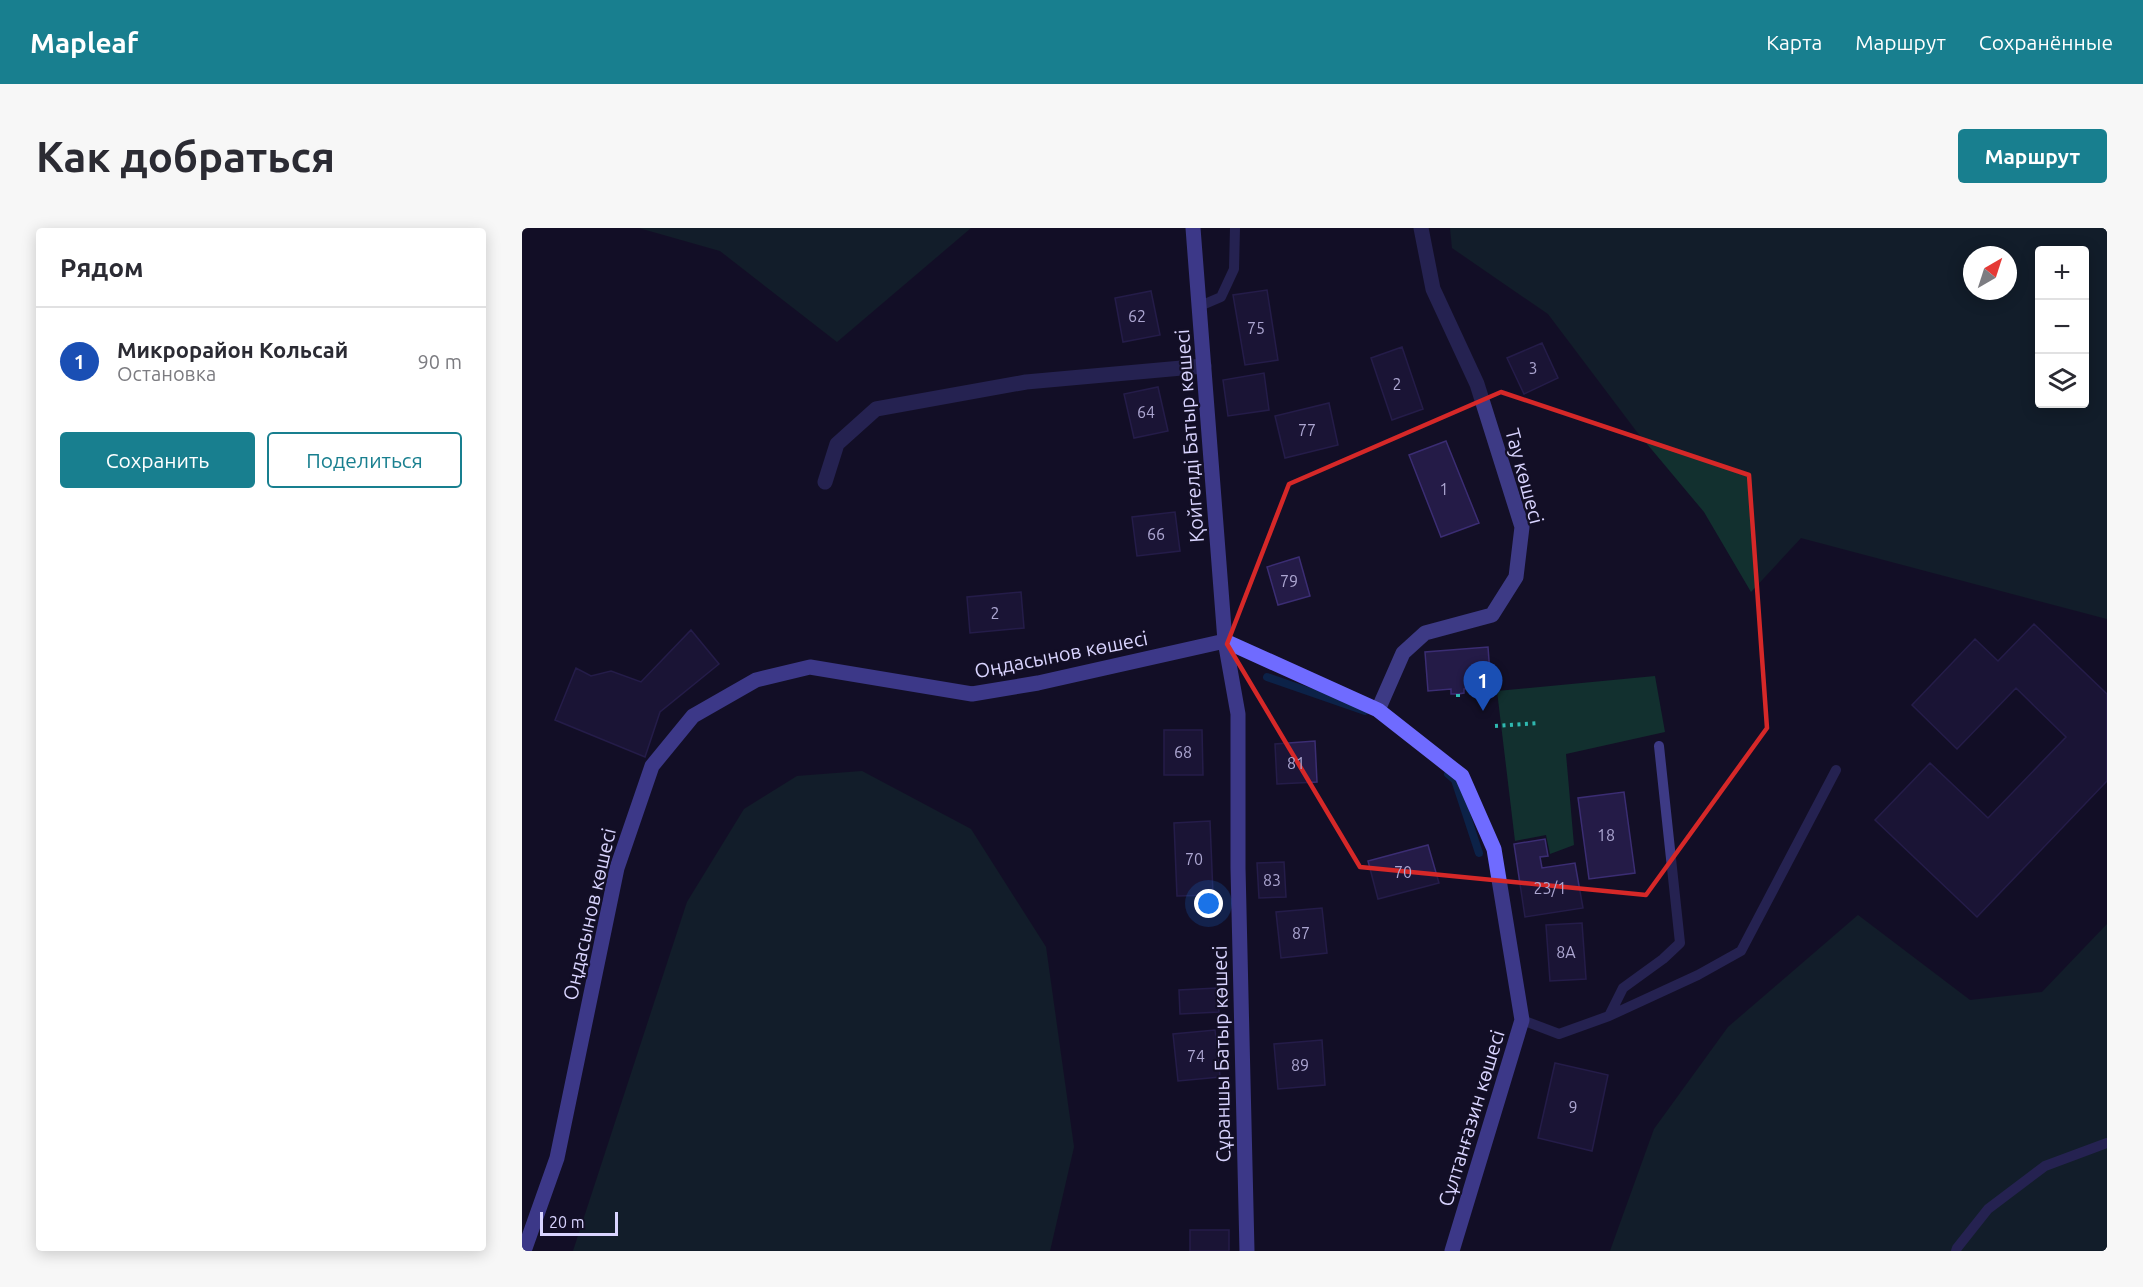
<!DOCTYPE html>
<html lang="ru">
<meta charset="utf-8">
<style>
body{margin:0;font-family:Ubuntu,sans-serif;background:#f7f7f7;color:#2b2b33}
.controls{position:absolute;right:18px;top:18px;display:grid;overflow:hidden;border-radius:6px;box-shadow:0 3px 15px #0003}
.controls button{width:54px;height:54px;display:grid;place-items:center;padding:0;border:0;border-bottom:2px solid #e1e1e2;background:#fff;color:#2b2b33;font:30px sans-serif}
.compass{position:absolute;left:1441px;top:18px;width:54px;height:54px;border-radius:50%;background:#fff;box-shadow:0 3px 15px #0003;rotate:39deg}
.scale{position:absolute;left:18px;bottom:15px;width:78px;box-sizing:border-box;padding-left:6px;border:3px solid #d9d4ff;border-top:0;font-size:16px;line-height:21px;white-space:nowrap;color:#d9d4ff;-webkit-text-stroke:4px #130f26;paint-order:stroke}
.you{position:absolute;left:687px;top:676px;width:21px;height:21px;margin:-15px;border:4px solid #fff;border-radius:50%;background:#1a73e8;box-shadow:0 0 0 9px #1a73e833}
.badge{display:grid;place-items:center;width:39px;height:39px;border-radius:50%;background:#187f8f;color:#fff;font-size:20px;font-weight:700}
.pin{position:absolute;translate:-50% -50px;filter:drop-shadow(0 2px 3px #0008)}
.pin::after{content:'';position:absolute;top:32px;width:21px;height:18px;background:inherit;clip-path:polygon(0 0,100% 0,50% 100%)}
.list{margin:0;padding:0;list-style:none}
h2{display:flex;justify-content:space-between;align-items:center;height:78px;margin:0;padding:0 24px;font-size:26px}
h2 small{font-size:20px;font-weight:400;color:#7c7c81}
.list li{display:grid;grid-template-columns:39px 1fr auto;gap:18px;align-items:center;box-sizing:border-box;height:108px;padding:0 24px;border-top:2px solid #e1e1e2}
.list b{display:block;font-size:22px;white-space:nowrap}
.list p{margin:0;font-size:20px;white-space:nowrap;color:#7c7c81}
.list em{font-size:20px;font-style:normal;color:#7c7c81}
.actions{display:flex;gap:12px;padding:18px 24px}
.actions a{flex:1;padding:14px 0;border:2px solid #187f8f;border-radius:6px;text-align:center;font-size:21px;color:#187f8f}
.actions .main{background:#187f8f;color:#fff}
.icon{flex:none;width:33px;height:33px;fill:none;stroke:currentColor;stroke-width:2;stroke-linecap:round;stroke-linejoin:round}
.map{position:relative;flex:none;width:1585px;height:1023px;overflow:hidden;border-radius:6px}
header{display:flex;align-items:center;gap:36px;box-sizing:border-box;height:84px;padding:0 30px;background:#187f8f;color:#fff}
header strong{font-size:28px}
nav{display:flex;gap:33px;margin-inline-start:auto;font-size:21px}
.intro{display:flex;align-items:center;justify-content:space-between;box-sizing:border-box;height:144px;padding:0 36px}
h1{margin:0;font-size:42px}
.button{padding:15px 27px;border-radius:6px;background:#187f8f;color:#fff;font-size:21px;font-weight:700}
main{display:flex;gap:36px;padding:0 36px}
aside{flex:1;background:#fff;border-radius:6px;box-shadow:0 3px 15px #0003}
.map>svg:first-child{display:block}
.green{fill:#12302f;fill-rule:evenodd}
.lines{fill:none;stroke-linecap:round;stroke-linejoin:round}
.stream{stroke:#0c2248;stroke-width:8}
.building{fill:#241b47;stroke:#3b2d73;stroke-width:1.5}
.path{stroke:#2fb8b0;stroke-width:4;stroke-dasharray:3 4.5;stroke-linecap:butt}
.lane{stroke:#3d3a85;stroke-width:10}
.street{stroke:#3d3a85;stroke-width:15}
.secondary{stroke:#6f6bff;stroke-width:15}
.marked{fill:none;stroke:#d62828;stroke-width:4.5;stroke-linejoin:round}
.labels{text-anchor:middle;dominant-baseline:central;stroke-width:4.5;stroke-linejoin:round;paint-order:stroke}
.number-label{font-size:16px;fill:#aca6d1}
.street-label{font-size:20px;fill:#d9d4ff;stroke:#130f26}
</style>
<header>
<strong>Mapleaf</strong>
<nav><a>Карта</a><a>Маршрут</a><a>Сохранённые</a></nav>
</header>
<div class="intro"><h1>Как добраться</h1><a class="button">Маршрут</a></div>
<main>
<aside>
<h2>Рядом<small></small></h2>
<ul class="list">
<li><span class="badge" style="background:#1a4fb4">1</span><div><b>Микрорайон Кольсай</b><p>Остановка</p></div><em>90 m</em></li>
</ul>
<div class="actions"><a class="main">Сохранить</a><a>Поделиться</a></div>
</aside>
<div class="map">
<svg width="1585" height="1023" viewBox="0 0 1585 1023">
<rect width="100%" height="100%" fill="#130f26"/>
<!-- green -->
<path class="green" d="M117,0H449L315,114L198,23Z
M928,0H1585V391L1279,310L1229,364L1182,284L1115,204L1026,86L930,20ZM1518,22H1562V176H1518ZM1450,27H1486V63H1450Z
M1133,448L1143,504L1044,526L1052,617L1028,626L1024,607L993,613L975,463Z
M340,543L449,601L524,719L552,919L528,1023H51L165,674L222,581L275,548Z
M1336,687L1448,772L1520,764L1585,696V1023H1088L1132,901L1206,799Z"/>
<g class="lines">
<!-- stream -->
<path class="stream" d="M745,449L843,483
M926,546L933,552L957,625"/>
</g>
<!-- building -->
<path class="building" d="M745,62L756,132L723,137L711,67Z
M629,63L638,107L601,114L593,70Z
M1020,115L1036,150L1002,166L985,130Z
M880,119L901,181L870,192L849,130Z
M742,145L747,182L706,188L701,152Z
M636,159L646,203L612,210L602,166Z
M807,175L816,217L763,230L753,188Z
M924,213L957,295L919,309L887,227Z
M653,284L658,323L615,328L610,289Z
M777,329L788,368L756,377L745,339Z
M499,364L502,400L448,405L445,369Z
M1512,396L1585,466V553L1455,689L1353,592L1408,535L1466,590L1544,509L1494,460L1435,521L1390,477L1453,411L1476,433Z
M169,402L197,436L138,484L123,529L33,492L54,440L69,448L89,443L119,454Z
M966,419L969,459L942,461V465L936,466H929V461L906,463L903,424Z
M642,502H680L681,547H642Z
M793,513L795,554L755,556L753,516Z
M1102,564L1113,645L1067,651L1056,570Z
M688,593L691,667L655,668L652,595Z
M1023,611L1026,628L1018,629L1020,640L1053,635L1061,680L1003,689L992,616Z
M906,617L917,655L856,671L846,633Z
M762,634L764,669L737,670L735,635Z
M800,680L805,725L759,730L754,684Z
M1060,695L1064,751L1028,753L1024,697Z
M695,760L697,784L658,786L657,762Z
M693,802L698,849L656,853L651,806Z
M800,812L803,857L756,861L752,816Z
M1033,835L1086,847L1070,923L1016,910Z
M668,1002H707V1023H668Z"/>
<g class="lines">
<!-- path -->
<path class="path" d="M936,466V471
M973,498L1017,495"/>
<!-- lane -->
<path class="lane" d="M678,78L699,69L712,41L713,0
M1087,788L1176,747L1219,723L1314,542
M1000,792L1037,806L1087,788L1101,760L1141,731L1158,715L1137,518
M1434,1023L1435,1020L1466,981L1523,938L1585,915"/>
<!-- street -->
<path class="street" d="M303,254L315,216L354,181L504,154L682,138
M856,482L881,425L903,405L970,387L994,349L1000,299L955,156L911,61L899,0"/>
<!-- secondary -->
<path class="secondary" d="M671,0L703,413L716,486V640L725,1023
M703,413L856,482L940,548L972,621L1000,792L930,1023
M2,1023L35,930L95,640L130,538L171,488L234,452L288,439L450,466L516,455L703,413"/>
</g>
<!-- marked area -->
<path d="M0 0H1585V1023H0ZM979,164L1227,247L1245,500L1124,667L838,639L705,416L767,256Z" fill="#130f26" fill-opacity=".55" fill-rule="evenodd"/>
<path class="marked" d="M979,164L1227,247L1245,500L1124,667L838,639L705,416L767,256Z"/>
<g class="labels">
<!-- number labels -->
<g class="number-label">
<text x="615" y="88">62</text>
<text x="734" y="100">75</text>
<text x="1011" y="140">3</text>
<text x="875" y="156">2</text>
<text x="624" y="184">64</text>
<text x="785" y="202">77</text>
<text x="922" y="261">1</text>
<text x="634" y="306">66</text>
<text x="767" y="353">79</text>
<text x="473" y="385">2</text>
<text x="661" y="524">68</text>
<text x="774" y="535">81</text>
<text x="1084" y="607">18</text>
<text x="672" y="631">70</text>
<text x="881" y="644">70</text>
<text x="750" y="652">83</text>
<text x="1028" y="660">23/1</text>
<text x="779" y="705">87</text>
<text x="1044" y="724">8А</text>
<text x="674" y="828">74</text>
<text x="778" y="837">89</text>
<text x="1051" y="879">9</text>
</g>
<!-- street labels -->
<g class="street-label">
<text transform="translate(667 208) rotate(-94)">Қойгелді Батыр көшесі</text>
<text transform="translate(1003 248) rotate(75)">Тау көшесі</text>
<text transform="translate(539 426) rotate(-11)">Оңдасынов көшесі</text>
<text transform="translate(67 686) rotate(-77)">Оңдасынов көшесі</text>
<text transform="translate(699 826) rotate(-91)">Сұраншы Батыр көшесі</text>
<text transform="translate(949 890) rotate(-73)">Сұлтанғазин көшесі</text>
</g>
</g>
</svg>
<div class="controls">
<button>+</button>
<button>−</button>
<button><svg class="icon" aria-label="layers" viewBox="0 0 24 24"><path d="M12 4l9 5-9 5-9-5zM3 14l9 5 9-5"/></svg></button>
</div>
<svg class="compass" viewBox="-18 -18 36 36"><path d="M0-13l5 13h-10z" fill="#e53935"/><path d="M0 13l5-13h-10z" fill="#7c7c81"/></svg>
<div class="scale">20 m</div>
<div class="you"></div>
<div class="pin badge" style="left:961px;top:483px;background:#1a4fb4">1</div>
</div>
</main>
